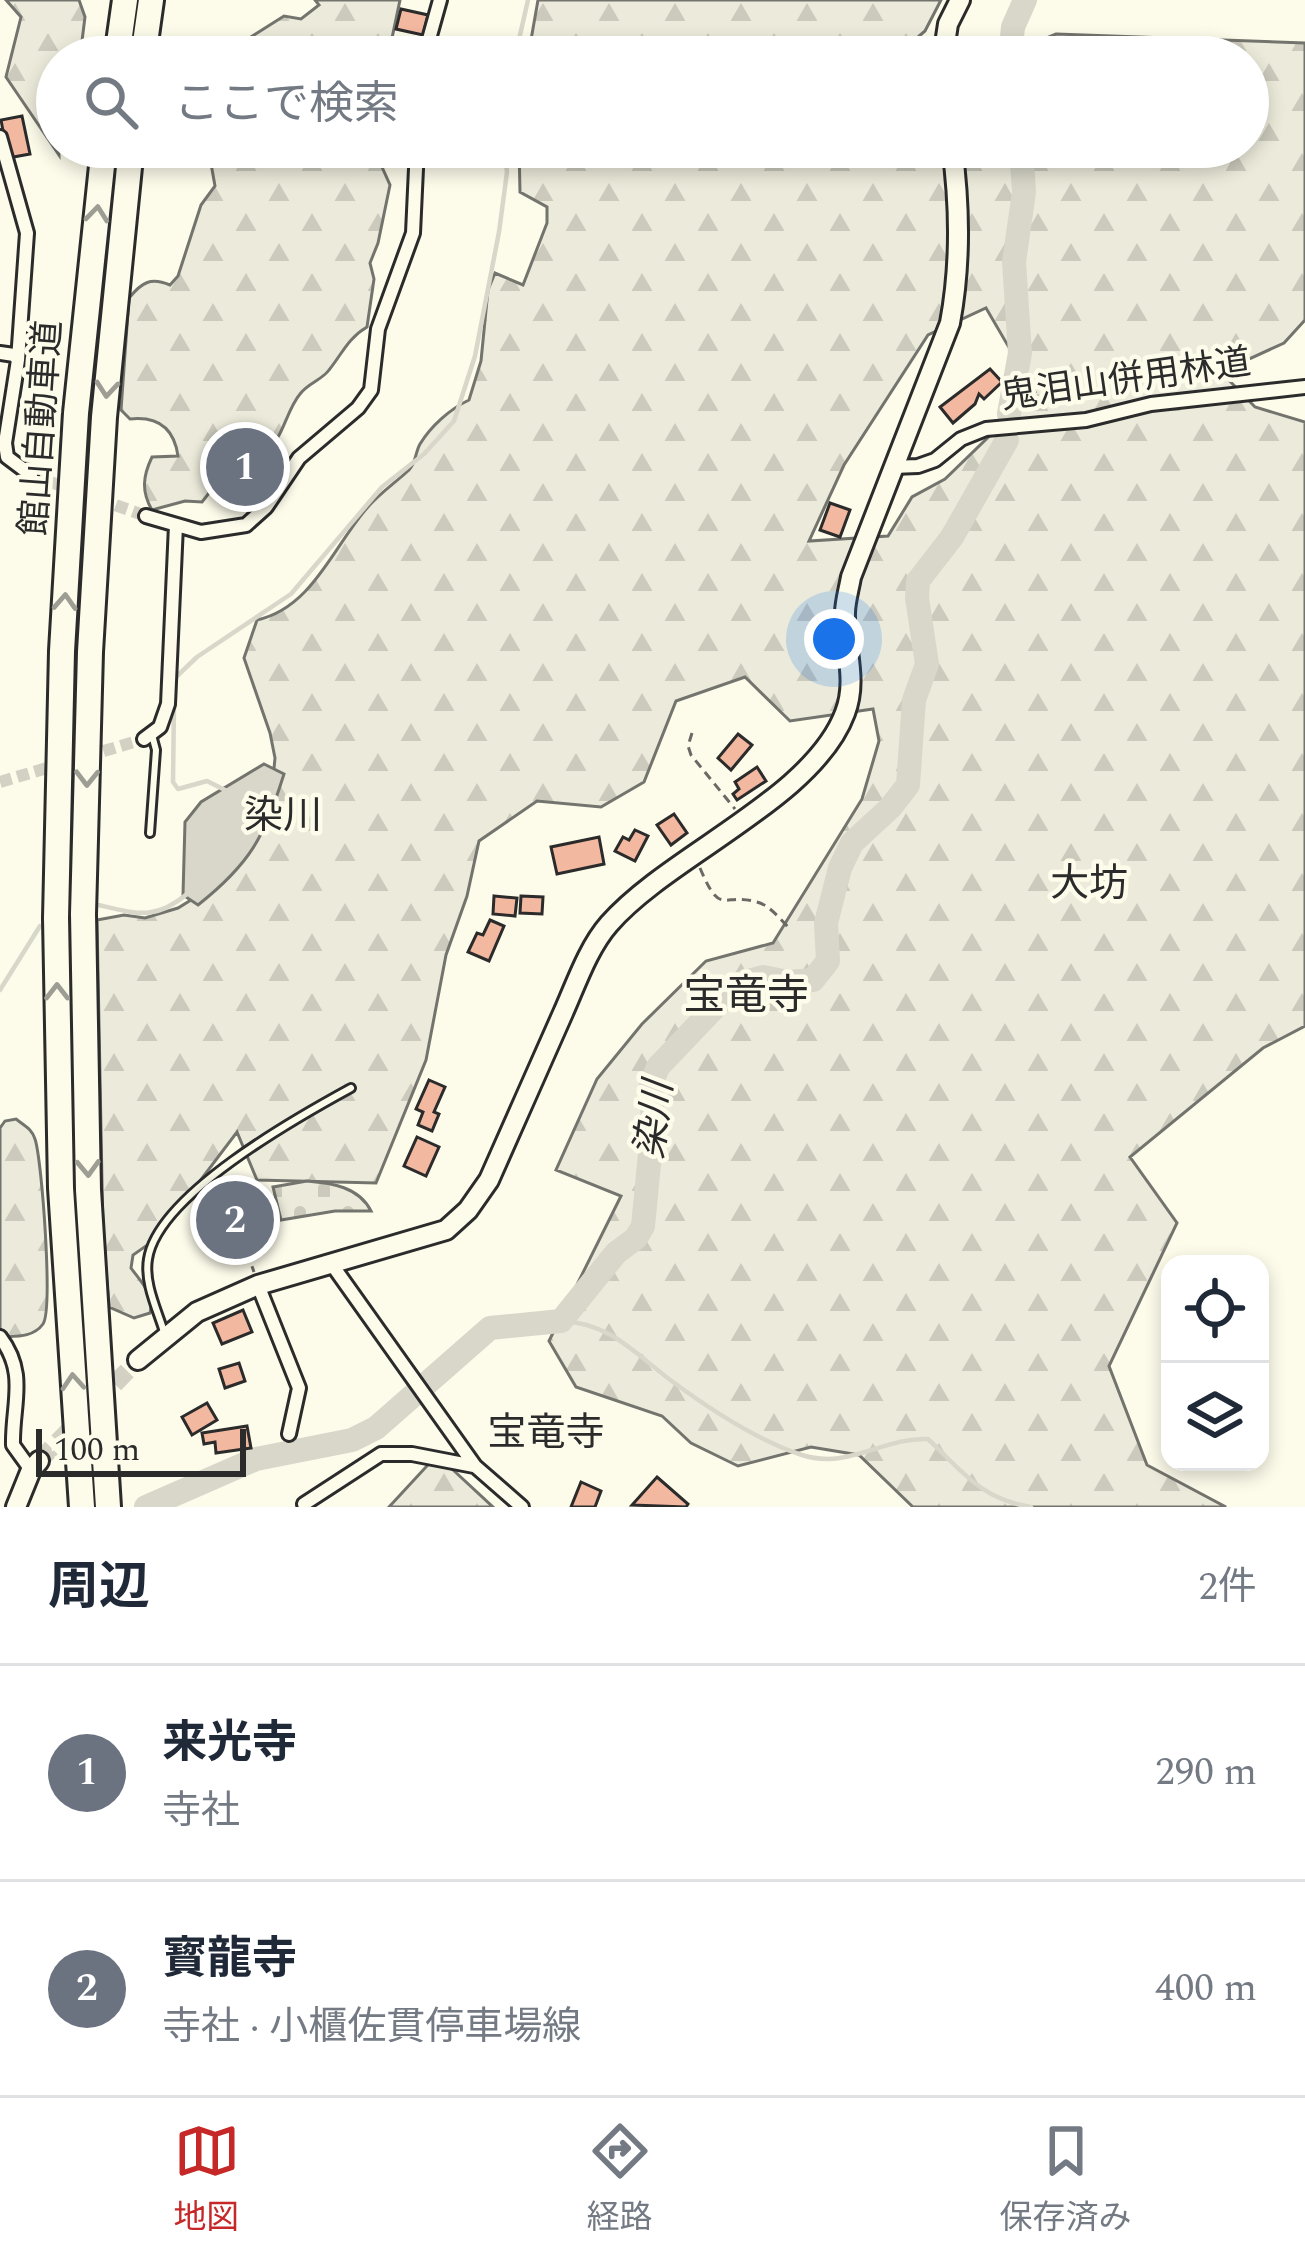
<!DOCTYPE html>
<html lang="ja">
<meta charset="utf-8">
<style>
body{margin:0;font-family:Spectral,"Noto Sans JP",serif;background:#f6f6f7;color:#1f2937}
.controls{position:absolute;right:36px;bottom:36px;display:grid;overflow:hidden;border-radius:24px;box-shadow:0 6px 18px #0003}
.controls button{width:108px;height:108px;display:grid;place-items:center;padding:0;border:0;border-bottom:3px solid #e0e1e3;background:#fff;color:#1f2937;font:60px sans-serif}
.scale{position:absolute;left:36px;bottom:30px;width:210px;box-sizing:border-box;padding-left:12px;border:6px solid #2b2b2b;border-top:0;font-size:33px;line-height:42px;white-space:nowrap;color:#2b2b2b;-webkit-text-stroke:9px #fdfbea;paint-order:stroke}
.you{position:absolute;left:834px;top:639px;width:42px;height:42px;margin:-30px;border:9px solid #fff;border-radius:50%;background:#1a73e8;box-shadow:0 0 0 18px #1a73e833}
.badge{display:grid;place-items:center;width:78px;height:78px;border-radius:50%;background:#c62828;color:#fff;font-size:39px;font-weight:700}
.pin{position:absolute;translate:-50% -50%;border:6px solid #fff;box-shadow:0 3px 12px #0006}
.list{margin:0;padding:0;list-style:none}
h2{display:flex;justify-content:space-between;align-items:center;height:156px;margin:0;padding:0 48px;font-size:51px}
h2 small{font-size:39px;font-weight:400;color:#747a83}
.list li{display:grid;grid-template-columns:78px 1fr auto;gap:36px;align-items:center;box-sizing:border-box;height:216px;padding:0 48px;border-top:3px solid #e0e1e3}
.list b{display:block;font-size:45px;white-space:nowrap}
.list p{margin:0;font-size:39px;white-space:nowrap;color:#747a83}
.list em{font-size:39px;font-style:normal;color:#747a83}
.icon{flex:none;width:66px;height:66px;fill:none;stroke:currentColor;stroke-width:2;stroke-linecap:round;stroke-linejoin:round}
.map{position:relative;flex:none;width:1305px;height:1507px;overflow:hidden}
.search{position:absolute;background:#fff;box-shadow:0 6px 18px #0003;left:36px;right:36px;top:36px;height:132px;display:flex;align-items:center;gap:30px;box-sizing:border-box;padding:0 42px;border-radius:66px;color:#747a83;font-size:45px}
.sheet{height:588px;background:#fff}
nav{display:flex;justify-content:space-around;align-items:center;box-sizing:border-box;height:168px;border-top:3px solid #e0e1e3;background:#fff;font-size:33px;color:#747a83}
nav a{display:grid;justify-items:center;gap:6px}
nav .on{color:#c62828}
.map>svg:first-child{display:block}
.forest{fill:url(#forest-firs);stroke:#74746e;stroke-width:3;fill-rule:evenodd}
.cemetery{fill:url(#cemetery-stones);stroke:#74746e;stroke-width:3}
.water{fill:#d8d7c9;stroke:#74746e;stroke-width:3}
.lines{fill:none;stroke-linecap:round;stroke-linejoin:round}
.stream{stroke:#d8d7c9;stroke-width:4.5}
.river{stroke:#d8d7c9;stroke-width:24}
.building{fill:#f2b8a0;stroke:#2b2b2b;stroke-width:3}
.minor-tunnel{stroke:#d3d1c4;stroke-width:12;stroke-dasharray:12 6;stroke-linecap:butt}
.secondary-tunnel{stroke:#d3d1c4;stroke-width:18;stroke-dasharray:18 9;stroke-linecap:butt}
.service-casing{stroke:#2b2b2b;stroke-width:12}
.minor-casing{stroke:#2b2b2b;stroke-width:18}
.secondary-casing{stroke:#2b2b2b;stroke-width:24}
.motorway-casing{stroke:#2b2b2b;stroke-width:30}
.path{stroke:#6a6964;stroke-width:3;stroke-dasharray:9 6;stroke-linecap:butt}
.service{stroke:#fdfbea;stroke-width:6}
.minor{stroke:#fdfbea;stroke-width:12}
.secondary{stroke:#fdfbea;stroke-width:18}
.motorway{stroke:#fdfbea;stroke-width:24}
.oneway{stroke:#9e9d94}
.labels{text-anchor:middle;dominant-baseline:central;stroke-width:9;stroke-linejoin:round;paint-order:stroke}
.street-label{font-size:36px;fill:#2b2b2b;stroke:#fdfbea}
.neighbourhood-label{font-size:39px;fill:#2b2b2b;stroke:#fdfbea}
.water-label{font-size:39px;font-style:italic;fill:#2b2b2b;stroke:#fdfbea}
.quarter-label{font-size:42px;fill:#2b2b2b;stroke:#fdfbea}
</style>
<div class="map">
<svg width="1305" height="1507" viewBox="0 0 1305 1507">
<defs>
<pattern id="forest-firs" width="22" height="20" patternUnits="userSpaceOnUse" patternTransform="scale(3)"><rect width="22" height="20" fill="#ecebdb"/><path d="M5 1l3.5 6h-7zM16 11l3.5 6h-7z" fill="#cbcabc"/></pattern>
<pattern id="cemetery-stones" width="16" height="16" patternUnits="userSpaceOnUse" patternTransform="scale(3)"><rect width="16" height="16" fill="#ecebdb"/><path d="M2 7V4a2 2 0 0 1 4 0v3zM10 15v-3a2 2 0 0 1 4 0v3z" fill="#cbcabc"/></pattern>
</defs>
<rect width="100%" height="100%" fill="#fdfbea"/>
<!-- forest -->
<path class="forest" d="M6,0H79L85,17L80,57H57L59,155L6,77L21,17Z
M315,0H400L392,38L383,57H219L284,16L301,19L319,5Z
M538,0H941L925,31L903,50L908,57H528Z
M1056,34L1305,43V320L1284,343L1221,372L1255,407L1305,422V1026L1263,1048L1130,1157L1177,1223L1109,1366L1147,1465L1226,1507H913L859,1455L811,1447L738,1466L691,1443L662,1416L576,1387L549,1341L621,1196L556,1170L597,1079L642,1024L706,961L773,943L862,799L879,741L873,709L790,721L745,677L676,701L644,782L601,807L537,801L479,841L467,896L446,955L426,1060L376,1183L257,1180L237,1132L156,1239L133,1255L131,1268C141,1282 155,1295 150,1313L134,1318L109,1307L103,1234L97,920L124,915L145,918L178,908L204,892L273,779L275,758L270,733L244,658L257,620C312,608 333,547 367,508C380,493 395,483 409,470C416,463 415,453 420,444C431,426 450,409 469,400L481,361L488,290L495,273L523,285L547,223V207L520,192L519,147H1248V57H1001ZM986,308L1035,392L945,479L912,497L888,536L809,541L844,465L928,335Z
M208,147H373L390,185L378,243L370,263L374,279L367,327C348,338 342,354 329,370C322,380 308,383 300,394C290,406 286,423 278,437L258,443H229L221,453C222,475 216,485 202,502L185,501L152,510C141,491 143,476 152,457L178,456C174,428 158,416 130,419L121,410L129,298C142,282 151,277 170,285L178,276L201,205L215,186Z
M16,1119C25,1126 32,1129 35,1139C42,1160 53,1309 43,1324C33,1338 15,1336 0,1337V1128L5,1121Z
M437,1455L493,1507H389Z"/>
<!-- cemetery -->
<path class="cemetery" d="M307,1181C332,1183 359,1187 371,1211H335L281,1220L273,1187Z"/>
<!-- water -->
<path class="water" d="M264,764L284,774C264,837 251,863 198,905L183,895L185,822L201,802Z"/>
<g class="lines">
<!-- stream -->
<path class="stream" d="M515,57L528,0
M175,687V678L197,657L291,594L382,487L424,454L454,421L475,356L499,232L507,172L504,147
M174,704L173,782L178,789L207,781L227,791
M93,904C134,912 152,923 187,894
M0,990L40,926
M561,1321C611,1323 635,1354 673,1382C711,1410 756,1440 802,1455C848,1470 884,1437 928,1439C964,1473 981,1499 1031,1507"/>
<!-- river -->
<path class="river" d="M1010,57L1013,27L1025,0
M1009,414L1020,353L1014,262L1024,192L1021,147
M146,1507L256,1459L352,1440L376,1428L490,1328L561,1321L616,1253L636,1238L643,1226L653,1123L651,1085L658,1067L737,984L763,977L788,982L813,980L828,961L826,923L840,868L852,843L890,808L908,785L914,700L927,664L917,598L918,581L952,537L1007,440"/>
</g>
<!-- building -->
<path class="building" d="M401,9L428,15L423,35L396,29Z
M22,116L30,154L8,158L1,120Z
M990,369L1002,382L984,399L979,394L975,404L953,423L940,407Z
M240,449L263,465L250,484L228,469Z
M830,503L850,510L840,537L820,530Z
M738,734L752,745L731,770L718,758Z
M757,767L766,781L737,800L733,794L739,789L735,782Z
M674,814L687,833L671,845L657,825Z
M635,830L648,836L635,861L615,851L623,837L629,840Z
M599,837L604,864L557,874L551,847Z
M494,896L517,898L515,916L493,914Z
M521,896L543,897L542,914L520,913Z
M490,920L504,926L489,961L468,952L477,933L483,935Z
M429,1080L445,1087L434,1112L439,1114L432,1131L418,1125L423,1112L416,1109Z
M417,1137L439,1147L426,1176L404,1166Z
M271,1199L278,1220L256,1227L249,1206Z
M245,1207L249,1226L224,1232L220,1214Z
M243,1310L252,1332L222,1344L213,1323Z
M239,1363L245,1381L225,1388L219,1369Z
M207,1403L217,1420L192,1435L182,1417Z
M247,1426L251,1448L216,1453L215,1442L204,1444L202,1433Z
M657,1477L688,1504L686,1507L632,1505Z
M581,1482L601,1491L595,1507H571Z"/>
<g class="lines">
<!-- minor-tunnel -->
<path class="minor-tunnel" d="M31,475L146,516
M0,782L144,739"/>
<!-- secondary-tunnel -->
<path class="secondary-tunnel" d="M39,1461L138,1360"/>
<!-- service casing -->
<g class="service-casing">
<path id="service" d="M150,833L156,750L152,735
M164,1332C157,1309 144,1283 148,1259C158,1195 296,1118 351,1088"/>
</g>
<!-- minor casing -->
<g class="minor-casing">
<path id="minor" d="M424,57L440,0
M0,137L27,233L18,360
M0,353L14,355L18,360L5,443L7,457L31,475
M893,467L918,466L935,460L961,439L986,429L1086,420L1151,404L1305,387
M146,516L201,532L246,525L266,507L299,458L358,408L371,390L378,329L413,233L417,147
M144,739L160,727L168,704L176,525
M333,1266L475,1466L522,1507
M258,1285L299,1388L289,1434
M0,1337C28,1374 12,1404 13,1445L31,1470
M304,1504L381,1454H412L474,1466"/>
</g>
<!-- secondary casing -->
<g class="secondary-casing">
<path id="secondary" d="M943,57L948,24L960,0
M138,1360L197,1312L258,1285L446,1230L468,1210L489,1180C514,1124 538,1069 563,1013C576,984 588,948 609,924C669,855 813,799 845,713C858,679 844,648 845,613C845,602 849,589 851,577L950,323C961,264 960,206 952,147
M16,1507L31,1470L39,1461"/>
</g>
<!-- motorway casing -->
<g class="motorway-casing">
<path id="motorway" d="M117,57L125,0
M143,57L151,0
M82,1507L61,1188L56,918L62,651L76,413L104,147
M108,1507L88,1190L83,914L90,652L104,417L131,147"/>
</g>
<!-- path -->
<path class="path" d="M692,733L688,746L691,755L735,809
M700,868C722,920 722,890 760,903C771,907 782,921 790,929
M242,1238L254,1272"/>
<!-- service -->
<use href="#service" class="service"/>
<!-- minor -->
<use href="#minor" class="minor"/>
<!-- secondary -->
<use href="#secondary" class="secondary"/>
<!-- motorway -->
<use href="#motorway" class="motorway"/>
</g>
<!-- one-way arrows -->
<defs><path id="oneway-chevron" d="M-2-3.5L2.5 0L-2 3.5" fill="none" stroke-width="1.6" stroke-linecap="round" stroke-linejoin="round" transform="scale(3)"/></defs>
<g class="oneway">
<use href="#oneway-chevron" transform="translate(97 214) rotate(-84)"/>
<use href="#oneway-chevron" transform="translate(107 389) rotate(95)"/>
<use href="#oneway-chevron" transform="translate(65 602) rotate(-87)"/>
<use href="#oneway-chevron" transform="translate(87 778) rotate(91)"/>
<use href="#oneway-chevron" transform="translate(57 992) rotate(-90)"/>
<use href="#oneway-chevron" transform="translate(88 1168) rotate(88)"/>
<use href="#oneway-chevron" transform="translate(73 1382) rotate(-94)"/>
</g>
<g class="labels">
<!-- street labels -->
<g class="street-label">
<text transform="translate(1126 380) rotate(-8)">鬼泪山併用林道</text>
<text transform="translate(42 428) rotate(-86)">館山自動車道</text>
</g>
<!-- neighbourhood labels -->
<g class="neighbourhood-label">
<text x="283" y="816">染川</text>
<text x="1089" y="884">大坊</text>
<text x="546" y="1433">宝竜寺</text>
</g>
<!-- water labels -->
<g class="water-label">
<text transform="translate(655 1120) rotate(-83)">染川</text>
</g>
<!-- quarter labels -->
<g class="quarter-label">
<text x="746" y="996">宝竜寺</text>
</g>
</g>
</svg>
<div class="controls">
<button><svg class="icon" aria-label="locate" viewBox="0 0 24 24"><circle cx="12" cy="12" r="6"/><path d="M12 2v4M12 18v4M2 12h4M18 12h4"/></svg></button>
<button><svg class="icon" aria-label="layers" viewBox="0 0 24 24"><path d="M12 4l9 5-9 5-9-5zM3 14l9 5 9-5"/></svg></button>
</div>
<div class="scale">100 m</div>
<div class="you"></div>
<div class="pin badge" style="left:245px;top:467px;background:#6b7280">1</div>
<div class="pin badge" style="left:235px;top:1220px;background:#6b7280">2</div>
<div class="search"><svg class="icon" aria-label="search" viewBox="0 0 24 24"><circle cx="10" cy="10" r="6"/><path d="M15 15l6 6"/></svg>ここで検索</div>
</div>
<section class="sheet">
<h2>周辺<small>2件</small></h2>
<ul class="list">
<li><span class="badge" style="background:#6b7280">1</span><div><b>来光寺</b><p>寺社</p></div><em>290 m</em></li>
<li><span class="badge" style="background:#6b7280">2</span><div><b>寳龍寺</b><p>寺社 · 小櫃佐貫停車場線</p></div><em>400 m</em></li>
</ul>
</section>
<nav>
<a class="on"><svg class="icon" aria-label="map" viewBox="0 0 24 24"><path d="M3 6l6-2 6 2 6-2v14l-6 2-6-2-6 2zM9 4v14M15 6v14"/></svg>地図</a>
<a><svg class="icon" aria-label="directions" viewBox="0 0 24 24"><path d="M12 3l9 9-9 9-9-9zM9 14v-3h6M13 9l2 2-2 2"/></svg>経路</a>
<a><svg class="icon" aria-label="saved" viewBox="0 0 24 24"><path d="M7 4h10v16l-5-4-5 4z"/></svg>保存済み</a>
</nav>
